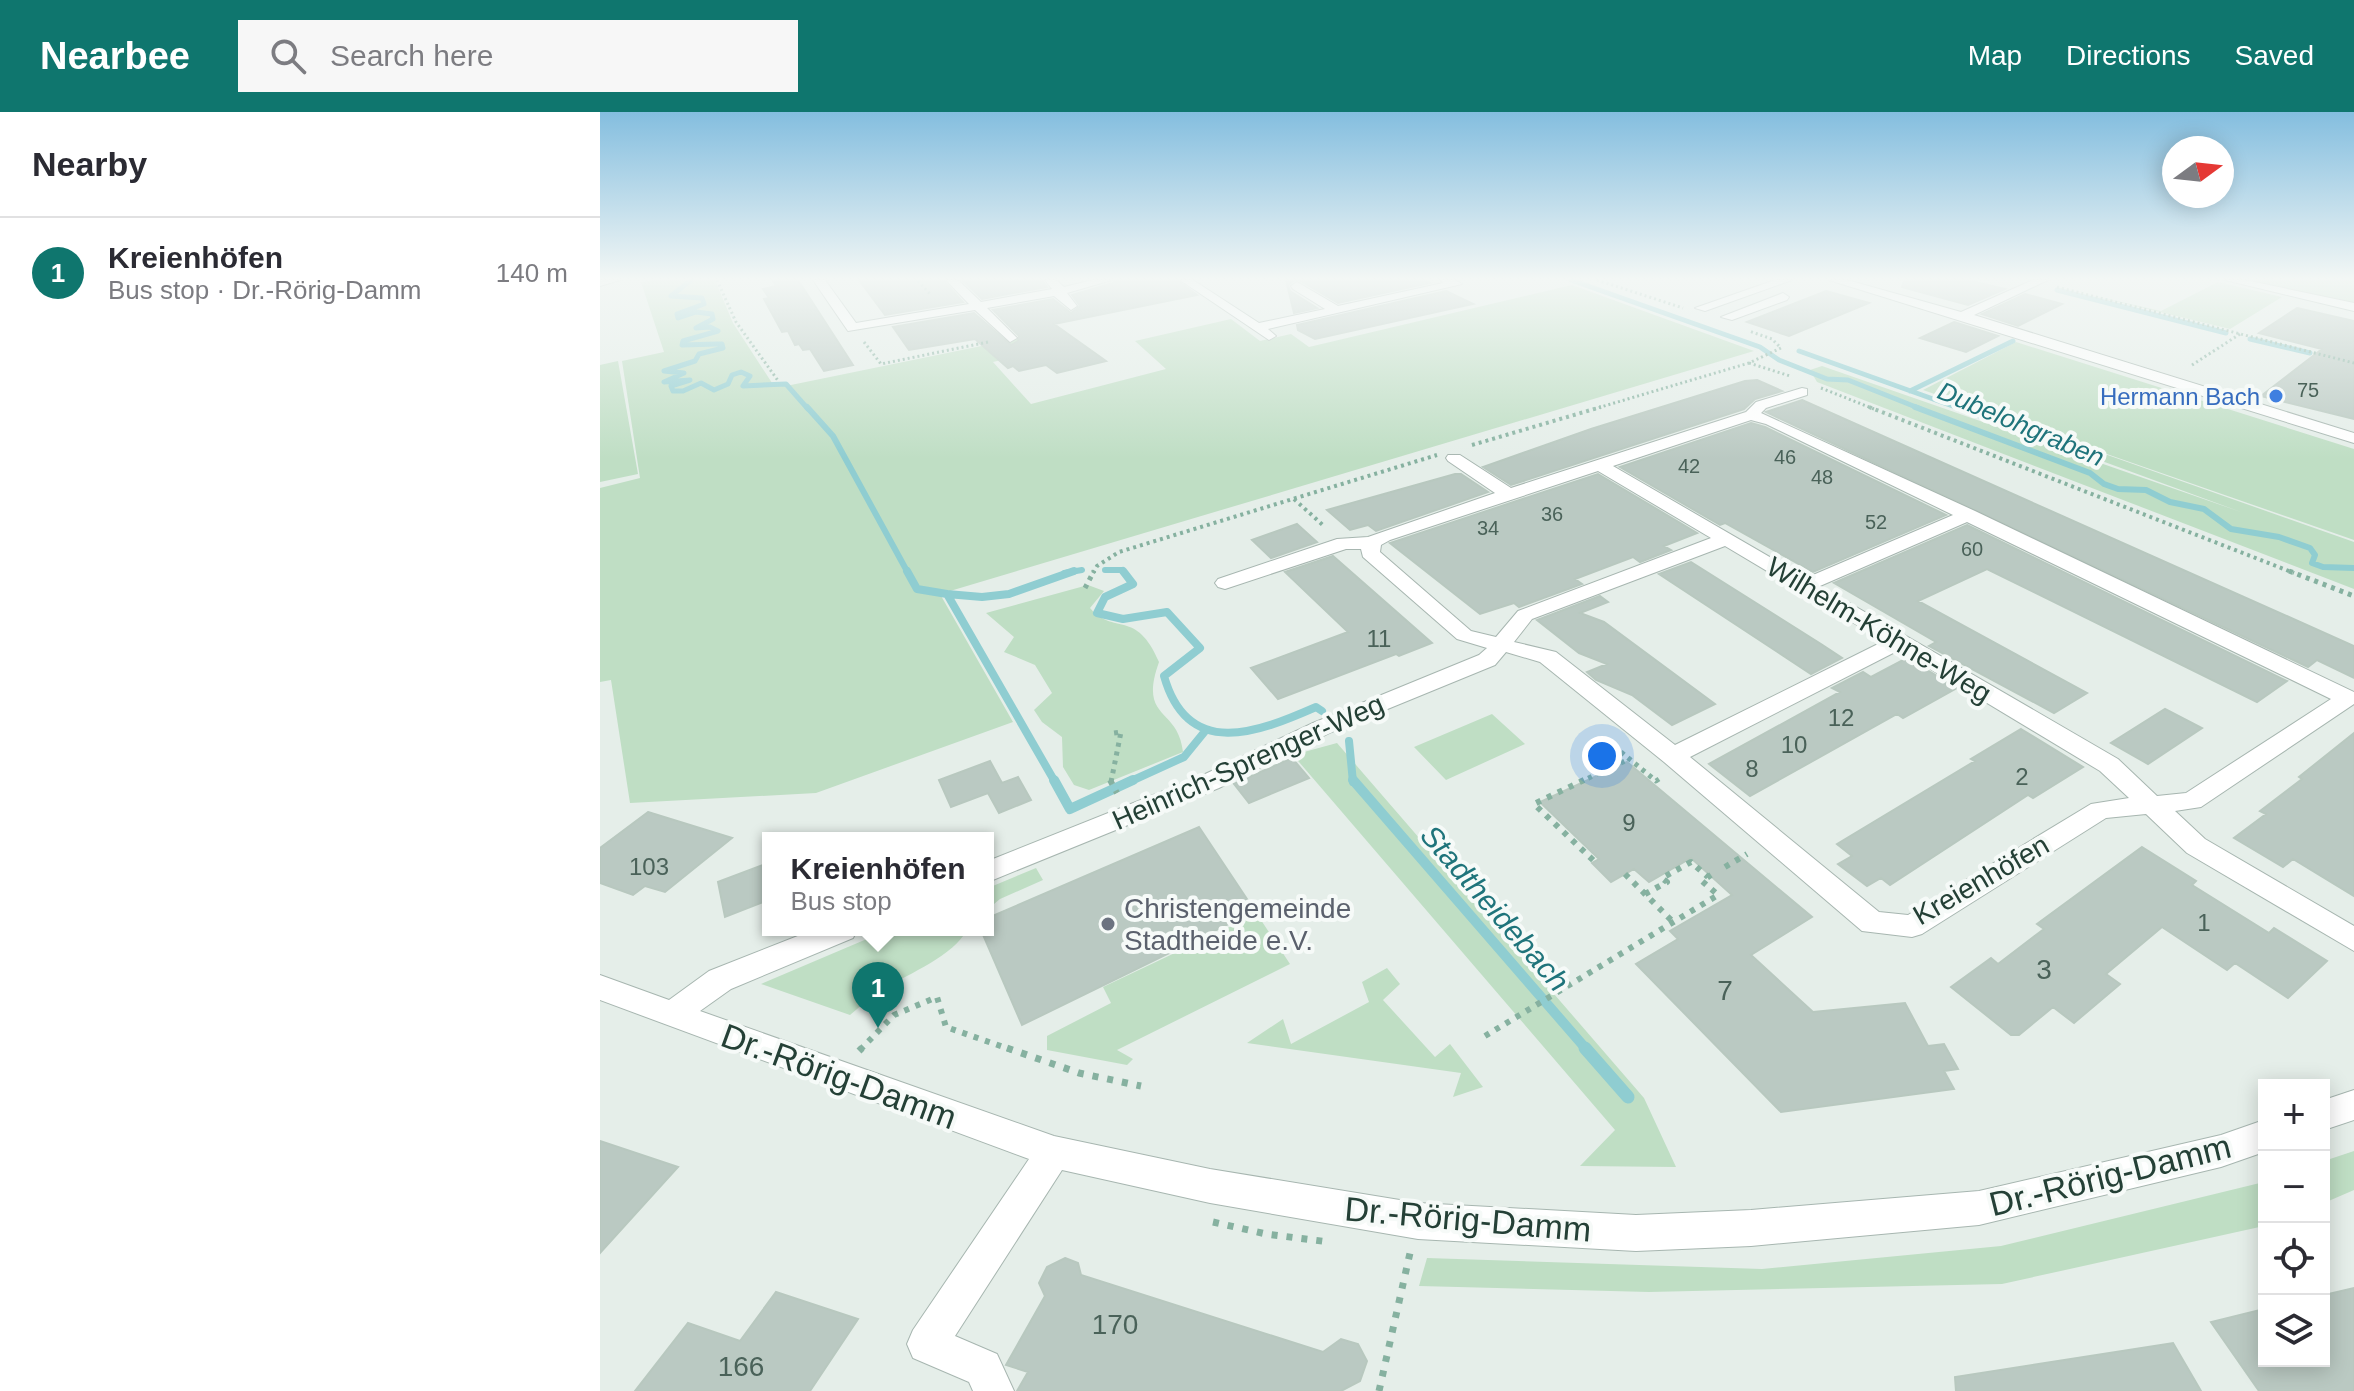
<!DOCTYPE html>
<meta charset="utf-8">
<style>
body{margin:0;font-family:Helvetica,sans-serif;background:#f7f7f7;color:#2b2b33}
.controls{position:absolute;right:24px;bottom:24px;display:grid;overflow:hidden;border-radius:0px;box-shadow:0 4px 20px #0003}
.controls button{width:72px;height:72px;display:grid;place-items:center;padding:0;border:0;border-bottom:2px solid #e1e1e2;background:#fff;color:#2b2b33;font:40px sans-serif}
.compass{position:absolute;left:1562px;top:24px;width:72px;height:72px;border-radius:50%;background:#fff;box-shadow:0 4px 20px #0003;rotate:75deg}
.you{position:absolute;left:1002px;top:644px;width:28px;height:28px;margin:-20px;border:6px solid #fff;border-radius:50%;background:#1a73e8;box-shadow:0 0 0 12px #1a73e833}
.badge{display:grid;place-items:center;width:52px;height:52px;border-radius:50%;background:#0f766e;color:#fff;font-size:26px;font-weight:700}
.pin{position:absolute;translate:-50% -66px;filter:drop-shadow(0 2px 4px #0008)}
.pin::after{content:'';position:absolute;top:42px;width:28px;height:24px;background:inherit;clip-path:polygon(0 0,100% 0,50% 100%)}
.popup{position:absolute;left:162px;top:720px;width:232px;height:104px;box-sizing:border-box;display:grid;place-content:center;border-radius:0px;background:#fff;filter:drop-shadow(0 2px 6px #0005);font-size:26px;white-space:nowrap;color:#7c7c81}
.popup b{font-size:30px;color:#2b2b33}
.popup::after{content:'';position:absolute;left:50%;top:100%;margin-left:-16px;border:16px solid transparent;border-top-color:#fff}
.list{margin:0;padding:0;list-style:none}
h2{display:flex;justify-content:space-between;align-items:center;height:104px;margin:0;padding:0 32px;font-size:34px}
h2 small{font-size:26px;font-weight:400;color:#7c7c81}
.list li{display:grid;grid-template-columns:52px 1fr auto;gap:24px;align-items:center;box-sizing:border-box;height:112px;padding:0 32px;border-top:2px solid #e1e1e2}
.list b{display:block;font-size:30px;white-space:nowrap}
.list p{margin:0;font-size:26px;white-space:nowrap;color:#7c7c81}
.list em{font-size:26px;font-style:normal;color:#7c7c81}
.icon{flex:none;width:44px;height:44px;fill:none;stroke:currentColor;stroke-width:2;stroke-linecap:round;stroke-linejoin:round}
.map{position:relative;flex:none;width:1754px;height:1279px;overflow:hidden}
header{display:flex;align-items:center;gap:48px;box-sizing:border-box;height:112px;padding:0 40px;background:#0f766e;color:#fff}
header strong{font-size:38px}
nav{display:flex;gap:44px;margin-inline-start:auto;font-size:28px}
.search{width:560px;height:72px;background:#f7f7f7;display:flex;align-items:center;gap:20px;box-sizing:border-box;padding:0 28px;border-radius:0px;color:#7c7c81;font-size:30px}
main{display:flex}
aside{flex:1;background:#fff}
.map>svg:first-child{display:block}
.green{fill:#bfdec4}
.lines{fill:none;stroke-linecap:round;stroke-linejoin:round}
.stream-far4{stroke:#8fcdd1;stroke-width:5}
.stream-far3{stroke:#8fcdd1;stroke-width:6}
.stream-far2{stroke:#8fcdd1;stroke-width:8}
.stream-far1{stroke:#8fcdd1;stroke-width:10}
.stream{stroke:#8fcdd1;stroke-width:13}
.building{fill:#bac9c2;stroke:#b8c8bf;stroke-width:2}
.minor-casing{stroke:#a7b6b0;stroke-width:2}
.path-far4{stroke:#86b1a0;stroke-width:3;stroke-dasharray:2 3;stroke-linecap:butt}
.path-far3{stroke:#86b1a0;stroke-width:4;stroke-dasharray:3 4;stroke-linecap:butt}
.path-far2{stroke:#86b1a0;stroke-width:5;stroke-dasharray:4 5;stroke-linecap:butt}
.path-far1{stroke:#86b1a0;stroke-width:6;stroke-dasharray:5 7;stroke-linecap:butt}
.path{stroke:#86b1a0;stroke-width:7;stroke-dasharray:6 9;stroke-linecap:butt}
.minor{fill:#fff;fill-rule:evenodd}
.shop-dot{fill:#3f7fe0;stroke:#f6faf8;stroke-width:3}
.worship-dot{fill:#6b7280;stroke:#f6faf8;stroke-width:3}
.labels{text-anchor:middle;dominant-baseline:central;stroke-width:8;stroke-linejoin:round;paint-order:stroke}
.far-number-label{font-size:20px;fill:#4a6259}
.far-shop-label{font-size:24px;fill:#366cbe;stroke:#f6faf8;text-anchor:end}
.number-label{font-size:24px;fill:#4a6259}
.far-water-label{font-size:26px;font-style:italic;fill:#1f747b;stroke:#f6faf8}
.street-label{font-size:28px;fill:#244036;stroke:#f6faf8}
.worship-label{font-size:28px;fill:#5b616d;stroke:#f6faf8;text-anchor:start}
.near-number-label{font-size:28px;fill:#4a6259}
.water-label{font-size:30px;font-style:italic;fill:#1f747b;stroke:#f6faf8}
.near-street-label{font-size:34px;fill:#244036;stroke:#f6faf8}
</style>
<header>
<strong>Nearbee</strong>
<div class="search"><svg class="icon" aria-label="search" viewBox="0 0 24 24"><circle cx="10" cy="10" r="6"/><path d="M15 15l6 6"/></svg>Search here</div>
<nav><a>Map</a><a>Directions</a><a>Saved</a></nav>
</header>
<main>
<aside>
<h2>Nearby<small></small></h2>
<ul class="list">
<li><span class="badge">1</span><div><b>Kreienhöfen</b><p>Bus stop · Dr.-Rörig-Damm</p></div><em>140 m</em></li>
</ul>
</aside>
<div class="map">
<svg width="1754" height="1279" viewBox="0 0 1754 1279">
<rect width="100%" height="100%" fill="#e5eee9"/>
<!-- green -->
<path class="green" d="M59,168H115L133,211L174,274H186L421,226L435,240L393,250L431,292L566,257L535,229L631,207L660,229L691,222L709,235L972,173L1154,239L340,482L413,610L216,681L30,691L11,568L0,570V376L40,366L22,249L64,240L41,170Z
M1642,168H1754V192Z
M1618,170L1682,185L1630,217L1486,182L1561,199Z
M1416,230L1754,337V428L1323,278Z
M18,249L38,362L0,370V253Z
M1222,254L1641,400L1491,345L1499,340L1754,430V477L1217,270L1210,258Z
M488,473L504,479L490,496C514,524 536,496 559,550C538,609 578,594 583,640L489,678L474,673L463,655L462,625L442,610L434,598L452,581L435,553L404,540L414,525L386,501Z
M892,602L925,632L846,668L814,635Z
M737,631L1044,986L1076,1055L980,1054L1015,1018L693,643Z
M436,756L443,768L400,787L388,797V776Z
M657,802L690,852L517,938L533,947L527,953L447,938V924L511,891L503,875Z
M288,818H367C354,843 309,862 285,876C272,883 261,894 250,903L161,872Z
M787,856L800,872L783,888L835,945L850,932L883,975L853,985L861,961L647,931L683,907L691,932L769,890L762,870Z
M1754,1039V1078L1724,1091V1049Z
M1664,1070V1114L1402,1172L1049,1180L819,1174L827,1146L1162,1157L1401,1134Z"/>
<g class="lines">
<!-- stream-far4 -->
<path class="stream-far4" d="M91,168L71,184L102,186L104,192L77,202L78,206L96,200L112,202L113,207L96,216L110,215L118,219L83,229L82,233L117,232H122L123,236L99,242L95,249L64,259L84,261L64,270L90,268L71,274L73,279H83L101,271L114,278L128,272L132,263L141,260L150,264L143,274L186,272L208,297
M971,168L1160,235L1179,248L1227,267L1248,268L1321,297
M1457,178L1626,221
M1650,227L1710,241
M1199,239L1361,297
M1310,279L1413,229"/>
<!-- stream-far3 -->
<path class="stream-far3" d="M207,295L233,324L308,461
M1315,295L1490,361L1504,372L1518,377L1546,378L1570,390L1604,397L1631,417L1679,425L1710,436L1715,443L1712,451L1723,455L1754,456
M1356,295L1485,341
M505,458H522L524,461
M464,461L482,458"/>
<!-- stream-far2 -->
<path class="stream-far2" d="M307,459L317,477L347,482L455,670
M523,459L533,472L505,485L497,501L523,507L567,500L600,536L564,564C588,649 659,620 716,595L722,599
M347,482L382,485L409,482L474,459
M749,629L753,670
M529,670L584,645L606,618"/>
<!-- stream-far1 -->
<path class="stream-far1" d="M454,668L470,697L533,668
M753,668L987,938"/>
<!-- stream -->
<path class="stream" d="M985,936L1028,985"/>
</g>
<!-- building -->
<path class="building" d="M172,168H198L253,253L224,259L210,237L203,238L199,232L195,233L188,219L182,220L164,187L169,186L163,177L176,174Z
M259,168H343L363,190L285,203Z
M362,168H442L447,175L382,187Z
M515,168H577L597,183L454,212L506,249L457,261L446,253L419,259L413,254L408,256L375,227L309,238L293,215L374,201L411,233L418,229L419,224L393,198L453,187L471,201L480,194L472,183L513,171Z
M686,168H695L688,173L690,179L717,196L694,201Z
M699,168H824L830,171L738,191Z
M1304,168H1368L1405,177L1368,193L1302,175Z
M846,179L873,192L715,227L698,218L697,213Z
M1226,179L1269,191L1189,224L1147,210Z
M1425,182L1462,192L1418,214L1382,202Z
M1697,196L1754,209V307L1661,284L1722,237L1659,221Z
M1354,210L1398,224L1366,240L1320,226Z
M1157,268L1182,279L1155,287L1144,297L911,373L883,355L991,317L1145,269Z
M1202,288L1754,534V566L1717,548L1708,555L1166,300Z
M1151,311L1165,315L1346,403L1213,460L1125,411L1120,413L1020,355Z
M855,362H861L888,380L776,419L768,413L750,418L727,398Z
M998,362L1097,421L1064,434L1071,438L1040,450L1033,445L975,467L982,472L919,495L914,491L880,502L790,431Z
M697,412L717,430L671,446L652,428Z
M1367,413L1687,569L1657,590L1387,457L1318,489L1487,581L1454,601L1329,534L1336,530L1234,471Z
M733,444L832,531L799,544L796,542L678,587L651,556L748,520L685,460Z
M1091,450L1221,532L1242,546L1211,562L1059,462Z
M1000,484L1008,490L980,501L1004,510L1115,592L1072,613L1032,583L996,568L987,560L1007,552L979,541L937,508Z
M1307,546L1357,576L1303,606L1297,602L1150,684L1109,652L1240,580L1232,576L1263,560L1271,565Z
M1565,597L1602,616L1548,652L1511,631Z
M1421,617L1483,655L1433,686L1428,683L1290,773L1281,766L1267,774L1238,752L1252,744L1237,732L1375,649L1371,647Z
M1754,621V784L1693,747L1683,755L1634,726L1666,702L1660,699L1702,667L1699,665Z
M692,646L709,666L649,691L634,672Z
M390,649L402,671L418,665L431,688L399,701L388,681L351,695L339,668Z
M1027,650L1212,805L1151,843L1213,900L1305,891L1328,934L1344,932L1358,957L1344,959L1354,977L1181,1000L1036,852L1078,827L1070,819L1132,783L1091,746L1049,770L1034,757L1011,770L992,751L999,747L940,690Z
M48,700L132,726L65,780L45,774L33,783L0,771V736Z
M599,715L655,799L422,913L381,818H388V806Z
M1542,735L1596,769L1592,773L1669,821L1674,816L1727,849L1688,886L1635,851L1627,858L1562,815L1506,862L1520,872L1474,911L1453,895L1419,923H1411L1351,875L1391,846L1398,852L1444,817L1437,812Z
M168,751V788L125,805L118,770Z
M0,1029L78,1055L0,1141Z
M465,1146L478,1151L481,1163L723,1240L741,1227L758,1232L767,1249L760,1269L741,1279H417L428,1260L406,1253L445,1184L439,1171L447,1155Z
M1754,1176V1279H1659L1611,1210L1664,1197V1249H1724V1183Z
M176,1180L258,1207L210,1279H35L88,1211L140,1229Z
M1573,1231L1601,1279H1356L1355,1265Z"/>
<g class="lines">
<!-- minor casing -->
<g class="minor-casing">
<path id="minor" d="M0,168H20L0,174Z
M213,168H225L256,211L369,192L346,168H358L381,190L452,177L445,168H456L464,175L493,168H512L467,181L477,194L471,198L454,184L387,196L417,226L410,230L375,198L248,219Z
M580,168H593L659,211L725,197L693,177L691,174L697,170L738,194L843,171L840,168H855L862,172L668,217L676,224L669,228Z
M1175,168H1192L1105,199L1095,196Z
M1229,168H1247L1361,200L1433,168H1448L1374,203L1754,321V331Z
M1625,168H1645L1754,191V199Z
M1183,181L1189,185L1187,188L1132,208L1121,205Z
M1202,276L1207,277V283L1166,296L1161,301L1375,399L1754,580V592L1601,695L1575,699L1605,727L1754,814V839L1587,741L1546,702L1506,706L1322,822L1312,825L1262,819L1064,650L940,550L906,540L895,553L729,621L619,676L388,770V749L601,664L713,611L879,543L887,536L857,527L763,445L761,437H746L625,477L618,475L615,471L618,467L737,427L768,425L895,381L848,349L846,346L848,343H860L911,376L1146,300L1156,290ZM1151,308L1166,312L1353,403L1206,466L1013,354ZM998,359L1111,426L918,499L896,525L871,519L780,440L781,433L790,428ZM1367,410L1731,587L1586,681L1557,684L1518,647L1220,474ZM1125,434L1284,529L1075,633L956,540L914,530L932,507ZM1299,538L1500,659L1529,686L1491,692L1308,803L1279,800L1090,645Z
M213,818H257L253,826L131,877L100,899L454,1024L610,1057L818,1091L1036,1103L1151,1098L1379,1079L1621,1023L1664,1008V1040L1621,1055L1379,1113L1151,1134L1036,1139L818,1127L610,1091L462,1058L355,1224L397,1242L414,1279H373L369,1270L313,1246L307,1232L313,1218L429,1047L0,888V863L69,888L109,859Z
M1754,978V1008L1724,1018V988Z"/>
</g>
<!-- path-far4 -->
<path class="path-far4" d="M117,168L136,210L179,270
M997,168L1083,196
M318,169L331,183
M1457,175L1754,251
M264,230L281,252L388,230
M1149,251L1190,264
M1592,253L1640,222
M1221,276L1274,297
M994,297L1149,251L1181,236L1172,227L1149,219"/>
<!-- path-far3 -->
<path class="path-far3" d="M1269,295L1694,461
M872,333L1001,295
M694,387L725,415
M493,461L497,454L519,440L837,343"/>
<!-- path-far2 -->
<path class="path-far2" d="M1689,459L1754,484
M485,476L494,459
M1021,640L1056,669L1062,665
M511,670L521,620L514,621
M980,670L1029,647"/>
<!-- path-far1 -->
<path class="path-far1" d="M510,668L517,681
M984,668L934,692L994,749
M1125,755L1147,742
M1025,762L1073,810
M1045,782L1067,770L1062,766L1091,750L1108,765
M885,924L1118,783L1102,769L1111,763
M260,938L294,903L337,885L346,915L412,938"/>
<!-- path -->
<path class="path" d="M407,936L479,961L541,974
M259,939L262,936
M613,1110L666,1122L729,1130
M779,1279L810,1141"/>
<!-- minor -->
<use href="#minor" class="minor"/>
</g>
<!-- sky -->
<linearGradient id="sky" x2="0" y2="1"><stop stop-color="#84bedf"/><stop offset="0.48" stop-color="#f3f7f5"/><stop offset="1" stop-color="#f3f7f5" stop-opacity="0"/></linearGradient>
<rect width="1754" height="347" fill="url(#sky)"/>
<!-- markers -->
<circle class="shop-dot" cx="1676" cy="284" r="8"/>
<circle class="worship-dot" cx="508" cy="812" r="8"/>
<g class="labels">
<!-- far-number labels -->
<g class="far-number-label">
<text x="1708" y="278">75</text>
<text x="1185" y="345">46</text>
<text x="1089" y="354">42</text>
<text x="1222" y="365">48</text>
<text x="952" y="402">36</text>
<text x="1276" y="410">52</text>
<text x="888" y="416">34</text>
<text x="1372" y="437">60</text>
</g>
<!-- far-shop labels -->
<g class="far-shop-label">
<text x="1660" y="284">Hermann Bach</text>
</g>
<!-- number labels -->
<g class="number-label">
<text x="779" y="526">11</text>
<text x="1241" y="605">12</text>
<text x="1194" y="632">10</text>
<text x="1152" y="656">8</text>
<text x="1422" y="664">2</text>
<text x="1029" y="710">9</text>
<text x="49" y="754">103</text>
<text x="1604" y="810">1</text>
</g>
<!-- far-water labels -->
<g class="far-water-label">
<text transform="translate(1421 312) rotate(23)">Dubelohgraben</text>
</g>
<!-- street labels -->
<g class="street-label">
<text transform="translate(1279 518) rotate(31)">Wilhelm-Köhne-Weg</text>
<text transform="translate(648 650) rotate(-24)">Heinrich-Sprenger-Weg</text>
<text transform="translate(1381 768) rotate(-30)">Kreienhöfen</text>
</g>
<!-- worship labels -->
<g class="worship-label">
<text x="524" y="796">Christengemeinde<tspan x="524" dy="32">Stadtheide e.V.</tspan></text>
</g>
<!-- near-number labels -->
<g class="near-number-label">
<text x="1444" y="857">3</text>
<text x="1125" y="878">7</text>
<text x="515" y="1212">170</text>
<text x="141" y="1254">166</text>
</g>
<!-- water labels -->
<g class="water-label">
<text transform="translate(895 796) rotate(49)">Stadtheidebach</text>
</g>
<!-- near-street labels -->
<g class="near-street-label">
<text transform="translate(239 964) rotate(20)">Dr.-Rörig-Damm</text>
<text transform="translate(1510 1063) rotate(-14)">Dr.-Rörig-Damm</text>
<text transform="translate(868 1107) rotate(5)">Dr.-Rörig-Damm</text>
</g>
</g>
</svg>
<div class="controls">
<button>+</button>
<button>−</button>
<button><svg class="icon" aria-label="locate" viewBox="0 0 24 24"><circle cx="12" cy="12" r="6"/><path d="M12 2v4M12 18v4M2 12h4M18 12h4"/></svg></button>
<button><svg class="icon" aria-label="layers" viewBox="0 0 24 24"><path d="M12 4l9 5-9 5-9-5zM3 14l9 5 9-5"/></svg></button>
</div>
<svg class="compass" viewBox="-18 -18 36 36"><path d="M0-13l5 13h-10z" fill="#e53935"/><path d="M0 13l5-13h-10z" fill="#7c7c81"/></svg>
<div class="you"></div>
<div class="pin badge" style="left:278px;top:916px">1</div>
<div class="popup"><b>Kreienhöfen</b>Bus stop</div>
</div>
</main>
